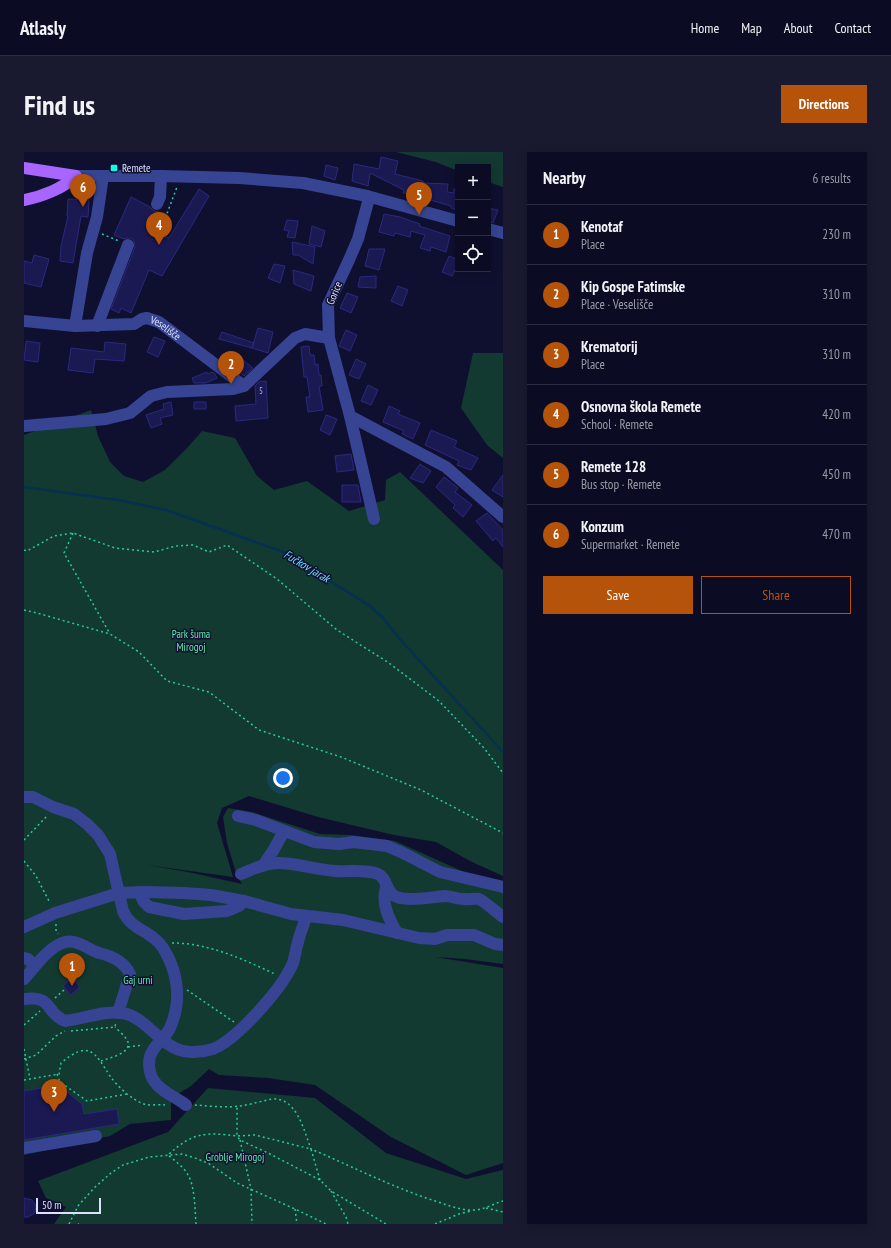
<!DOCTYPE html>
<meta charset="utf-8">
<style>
body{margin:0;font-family:"PT Sans Narrow",sans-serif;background:#191a30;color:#f1f3f6}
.controls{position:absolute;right:12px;top:12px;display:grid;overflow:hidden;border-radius:0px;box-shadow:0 2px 10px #0003}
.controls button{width:36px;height:36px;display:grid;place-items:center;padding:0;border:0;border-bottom:1px solid #2b2c41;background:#0b0c23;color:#f1f3f6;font:20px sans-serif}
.scale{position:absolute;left:12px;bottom:10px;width:65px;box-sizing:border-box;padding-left:4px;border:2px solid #dee0ff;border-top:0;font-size:11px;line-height:14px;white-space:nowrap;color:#dee0ff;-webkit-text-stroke:3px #0f102f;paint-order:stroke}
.you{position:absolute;left:259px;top:626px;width:14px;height:14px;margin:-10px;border:3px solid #fff;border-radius:50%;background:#1a73e8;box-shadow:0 0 0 6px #1a73e833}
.badge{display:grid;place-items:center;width:26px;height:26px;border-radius:50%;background:#b45309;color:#fff;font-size:13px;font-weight:700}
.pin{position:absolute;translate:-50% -33px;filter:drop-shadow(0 1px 2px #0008)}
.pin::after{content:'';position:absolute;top:21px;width:14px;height:12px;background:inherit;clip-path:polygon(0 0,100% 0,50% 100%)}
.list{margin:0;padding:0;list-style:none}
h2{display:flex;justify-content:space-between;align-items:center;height:52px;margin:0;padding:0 16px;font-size:17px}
h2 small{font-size:13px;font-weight:400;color:#9a9ba6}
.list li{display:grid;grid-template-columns:26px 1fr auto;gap:12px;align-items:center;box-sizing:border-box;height:60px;padding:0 16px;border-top:1px solid #2b2c41}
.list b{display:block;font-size:15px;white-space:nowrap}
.list p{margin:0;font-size:13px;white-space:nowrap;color:#9a9ba6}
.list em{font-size:13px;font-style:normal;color:#9a9ba6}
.actions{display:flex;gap:8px;padding:12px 16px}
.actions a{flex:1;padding:9px 0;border:1px solid #b45309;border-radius:0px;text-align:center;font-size:14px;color:#b45309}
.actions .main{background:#b45309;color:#fff}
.icon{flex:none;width:22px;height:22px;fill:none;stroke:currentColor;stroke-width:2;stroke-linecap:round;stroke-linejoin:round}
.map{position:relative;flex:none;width:479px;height:1072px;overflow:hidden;border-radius:0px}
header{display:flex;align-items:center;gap:24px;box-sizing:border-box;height:56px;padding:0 20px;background:#0b0c23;border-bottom:1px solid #2b2c41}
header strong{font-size:19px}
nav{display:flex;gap:22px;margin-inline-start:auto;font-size:14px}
.intro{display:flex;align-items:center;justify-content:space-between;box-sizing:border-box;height:96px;padding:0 24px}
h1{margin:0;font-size:28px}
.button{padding:10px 18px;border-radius:0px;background:#b45309;color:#fff;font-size:14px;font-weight:700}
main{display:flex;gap:24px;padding:0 24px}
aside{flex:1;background:#0b0c23;border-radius:0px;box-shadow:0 2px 10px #0003}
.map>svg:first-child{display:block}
.green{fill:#123a31}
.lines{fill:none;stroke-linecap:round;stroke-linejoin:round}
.stream{stroke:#063052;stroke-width:2.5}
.building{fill:#1a1952;stroke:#2a2980}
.path{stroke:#25cca2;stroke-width:1.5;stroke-dasharray:2 3;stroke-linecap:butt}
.minor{stroke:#364493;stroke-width:12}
.major{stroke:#a865ff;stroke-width:12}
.poi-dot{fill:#0affe9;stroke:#0f102f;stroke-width:1.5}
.labels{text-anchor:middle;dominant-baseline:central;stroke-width:3;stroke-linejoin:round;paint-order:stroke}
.number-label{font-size:9px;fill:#adaed4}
.poi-label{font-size:11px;fill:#dee0ff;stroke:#0f102f;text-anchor:start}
.street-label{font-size:11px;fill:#dee0ff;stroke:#0f102f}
.park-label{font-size:11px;fill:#5decad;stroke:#0f102f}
.water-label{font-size:12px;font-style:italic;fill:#6cd7ff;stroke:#0f102f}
</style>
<header>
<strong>Atlasly</strong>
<nav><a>Home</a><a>Map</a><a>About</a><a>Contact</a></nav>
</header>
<div class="intro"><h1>Find us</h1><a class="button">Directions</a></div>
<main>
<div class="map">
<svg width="479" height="1072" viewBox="0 0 479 1072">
<rect width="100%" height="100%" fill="#0f102f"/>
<!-- green -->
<path class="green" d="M372,0H479V35L464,30V15H434V19L412,10Z
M449,201H479V306L463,293L437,256Z
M67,258L74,284L86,310L100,324L119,330L141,318L165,294L178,279L211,286L233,324L250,338L283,329L325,359L361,348L362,328L376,320L479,418V724L446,709L412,690L370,683L294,665L225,644L198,656L193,671L209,725L123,713L169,721L218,732L213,724L203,691L199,665L204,656L228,660L296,682L327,683L371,689L449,724L479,732V812L441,807L411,805L479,816V1011L442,1023L367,985L291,933L244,926L195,923L185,917L167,934L146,947L147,948V968L106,972L86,984L0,1003V283Z
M184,936L291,946L362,1001L442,1027L479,1018V1072H30L42,1055L22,1046L14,1029L144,980Z"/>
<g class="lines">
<!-- stream -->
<path class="stream" d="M0,335L94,348L142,358L265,402L306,429L346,454L359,466L374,485L479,600"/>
</g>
<!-- building -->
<path class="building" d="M357,5L374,9L371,22L399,29V31L424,32L423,40L430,41V37H434V58L427,56V54L403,47L404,45L379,41L380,38L346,21L344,34L328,29L330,12L355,17Z
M302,13L314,16L311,28L300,24Z
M175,37L185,44L138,124L125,118L107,161L97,156L95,161L87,157L111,95L110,89L107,86H103L100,87L90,83L107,45L126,55L130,59L135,60L127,80L145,86Z
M44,47L65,48L64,65L57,64L49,111L36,109L37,94L44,64H43Z
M464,56L474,58L469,71L464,69Z
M360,62L376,65L396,72L395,74L426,84L422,100L407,95L406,99L396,96L401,83L387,79L386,85L371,81L370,84L355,80Z
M263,68L274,69L271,86L263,85L265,79L260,78Z
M288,74L301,79L297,95L285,92Z
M268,90L291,95L289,112L274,103H269Z
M345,97H361L355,118L341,114Z
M10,103L25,107L17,135L0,131V109L8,111Z
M425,104L434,108V111L428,124L418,120Z
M250,112L261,114L256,131L244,126Z
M269,118L290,124L287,139L270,132Z
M352,124V136L334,135L336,125Z
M374,134L384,138L378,154L367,149Z
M323,141L334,145L327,161L316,156Z
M234,176L249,180L244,201L228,196Z
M322,178L333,183L326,199L315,194Z
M198,180L230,191L228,196L195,187Z
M130,185L141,189L134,205L123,200Z
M2,189L16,191L14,210L0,208Z
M81,190L102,192L100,209L71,207L69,221L44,218L47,196L80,200Z
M285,194L286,203H290L291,213L294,212L295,223H297L298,234H295L299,258L284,260L282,245H286L283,225H280L277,195Z
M332,207L342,212L335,227L325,223Z
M219,208L229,216L220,224L212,217Z
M183,220V222L189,220L191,222L193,226L182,231H170L168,226Z
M242,229L244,266L212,269L211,254L232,252L231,234L235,230Z
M344,233L354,238L347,253L337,249Z
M147,250L149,263L136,266L138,272L127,276L122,263L140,257L139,252Z
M170,250H182V257H170Z
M365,254L376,259L374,262L396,271L389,287L378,282L380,279L359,270Z
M302,263L313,267L306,283L296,278Z
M407,278L433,289L430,295L454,306L447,318L433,313L435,309L401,293Z
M327,302L330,318L313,320L311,304Z
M396,312L407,319L399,331L386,326Z
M479,323V345L468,338Z
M420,325L434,336L431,340L448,353L439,365L429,356L431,353L412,335Z
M318,333H334L337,350H318Z
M463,361L479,378V395L472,386L469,389L452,369Z
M48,826L56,835L47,843L39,834Z
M34,933L58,952L60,962L93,957L95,972L0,988V939Z
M0,1046L8,1048L12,1054L11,1060L9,1062L4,1065H0Z"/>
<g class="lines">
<!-- path -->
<path class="path" d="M136,80L153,35
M78,82L95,89
M49,381L40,401L86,482
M0,398L3,399L30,384L49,381L91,396L130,400L152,394L169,393L185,400L203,393L253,427L313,478L365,511L415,549L460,596L479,621
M0,458L13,461L86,482L115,500L143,529L185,540L235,578L317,605L397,638L479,681
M0,688L24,663
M0,709L12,724L26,751
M32,772V778L34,782
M148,791C185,791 218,807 251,822
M163,838L210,870
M31,846L40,838
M0,873L16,859
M47,879L91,875L92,870
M104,895L119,893
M0,897L6,927
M0,907L12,903L32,884L41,879
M77,909C84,906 107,902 104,890C102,885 95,879 91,875
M33,922L36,930L63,949L103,942
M0,928L35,922L37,911C65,888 70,899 86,924C93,934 108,948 120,952C126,954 135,952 141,953
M171,953C185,954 201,956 215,954C226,953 237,949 248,947C273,945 280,979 287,997C327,1014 366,1034 408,1048C421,1052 434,1058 447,1058C458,1059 468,1052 479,1049
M216,988L227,1037L228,1072
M296,1028L287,997L231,983L213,984L216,988L246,1002L296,1028L307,1039L362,1072
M307,1039L322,1065L324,1072
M462,1056L479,1060
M271,1057L273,1072
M45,1072L54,1054L70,1036L87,1021L99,1013L125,1005L158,1002L171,1006L184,1011L213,1031L271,1057L302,1072
M54,1072H55
M172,1072C171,1059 171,1034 164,1023C160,1015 150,1008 144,1003C169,980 181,980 213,984V955
M411,1072L435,1062L447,1059"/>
<!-- minor -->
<g class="minor">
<path d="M52,24H137L215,26L279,31L343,44L434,69"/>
<path d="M343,44L344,50L334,87L325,108L304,153L305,186L326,264L422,315L479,365"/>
<path d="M133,52L136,45L137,24"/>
<path d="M464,77L479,81"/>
<path id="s1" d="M0,169L51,174L110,172L118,167L123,166L135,170L220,234"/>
<path d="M51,174L63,101L73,65L79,24"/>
<path d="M73,174L104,93"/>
<path d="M326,264L350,367"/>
<path d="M0,274L82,267L106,261L127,244L143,240L209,237L220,234L271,186L281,182L305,186"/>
<path d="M0,645H9L29,655L50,662L63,672L74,683L86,702L99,759C106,775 119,777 131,787C142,796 150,816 152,830C155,846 152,864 145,878C140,886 132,892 128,900C123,908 125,922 130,929C137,940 152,945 162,953"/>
<path d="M214,664L232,668L290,690L315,692L330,690L363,694L379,701L416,720L479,735"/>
<path d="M241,712L242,709L249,699L260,679"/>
<path d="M217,722C229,717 241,711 254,711C273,711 293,718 312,719C326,720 340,717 354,722C364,726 361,743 376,746C389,749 407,745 421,744C427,744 433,747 439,747C444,748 450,746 455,747C459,748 473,761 479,765"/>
<path d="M362,735C357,752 365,767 373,781"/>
<path d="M115,740L120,750L125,755L160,762L203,759L215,754L220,749"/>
<path d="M0,775L31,761L95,741L121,740L160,741L187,743L220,749L267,762L319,768L395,786L411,787L423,783H450L471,792L479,793"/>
<path d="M0,806L4,807L11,814"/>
<path d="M0,827C11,815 31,785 50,790C59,792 66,798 75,801C88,804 100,809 106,822L94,861"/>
<path d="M0,847C29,843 21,861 41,869C59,867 81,858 98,861C123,865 134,893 159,899C169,901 179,900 189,897C214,887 259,835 269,811C271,804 272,797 274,790C276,781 280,773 282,764"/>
<path d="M0,996L72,984"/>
</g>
<!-- major -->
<path class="major" d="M0,16L52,24
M0,48C17,45 40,36 52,24"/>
</g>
<!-- markers -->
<rect class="poi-dot" x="86" y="12" width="8" height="8" rx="2"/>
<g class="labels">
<!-- number labels -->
<g class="number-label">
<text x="237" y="238">5</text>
</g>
<!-- poi labels -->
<g class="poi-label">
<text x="98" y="16">Remete</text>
</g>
<!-- street labels -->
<g class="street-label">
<text transform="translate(310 141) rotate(-67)">Gorice</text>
<text stroke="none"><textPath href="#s1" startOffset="146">Veselišče</textPath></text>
</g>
<!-- park labels -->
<g class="park-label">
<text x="167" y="482">Park šuma<tspan x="167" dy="13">Mirogoj</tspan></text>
<text x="114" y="828">Gaj urni</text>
<text x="211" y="1005">Groblje Mirogoj</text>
</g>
<!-- water labels -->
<g class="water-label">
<text transform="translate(283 414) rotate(31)">Fučkov jarak</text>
</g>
</g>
</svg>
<div class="controls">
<button>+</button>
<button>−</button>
<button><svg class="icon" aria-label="locate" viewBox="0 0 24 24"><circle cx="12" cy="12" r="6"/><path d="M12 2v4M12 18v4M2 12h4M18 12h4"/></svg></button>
</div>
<div class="scale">50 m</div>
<div class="you"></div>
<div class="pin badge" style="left:48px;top:834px">1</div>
<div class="pin badge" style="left:207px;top:232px">2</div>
<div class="pin badge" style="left:30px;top:960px">3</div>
<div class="pin badge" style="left:135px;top:93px">4</div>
<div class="pin badge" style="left:395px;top:63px">5</div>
<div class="pin badge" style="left:59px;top:55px">6</div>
</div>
<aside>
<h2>Nearby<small>6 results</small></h2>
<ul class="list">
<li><span class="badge">1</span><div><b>Kenotaf</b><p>Place</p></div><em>230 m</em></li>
<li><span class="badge">2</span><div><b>Kip Gospe Fatimske</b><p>Place · Veselišče</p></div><em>310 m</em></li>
<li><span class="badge">3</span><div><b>Krematorij</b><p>Place</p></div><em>310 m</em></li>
<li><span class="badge">4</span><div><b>Osnovna škola Remete</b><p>School · Remete</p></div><em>420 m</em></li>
<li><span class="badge">5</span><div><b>Remete 128</b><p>Bus stop · Remete</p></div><em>450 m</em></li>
<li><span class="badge">6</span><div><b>Konzum</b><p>Supermarket · Remete</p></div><em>470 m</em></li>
</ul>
<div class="actions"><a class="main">Save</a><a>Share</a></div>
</aside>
</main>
